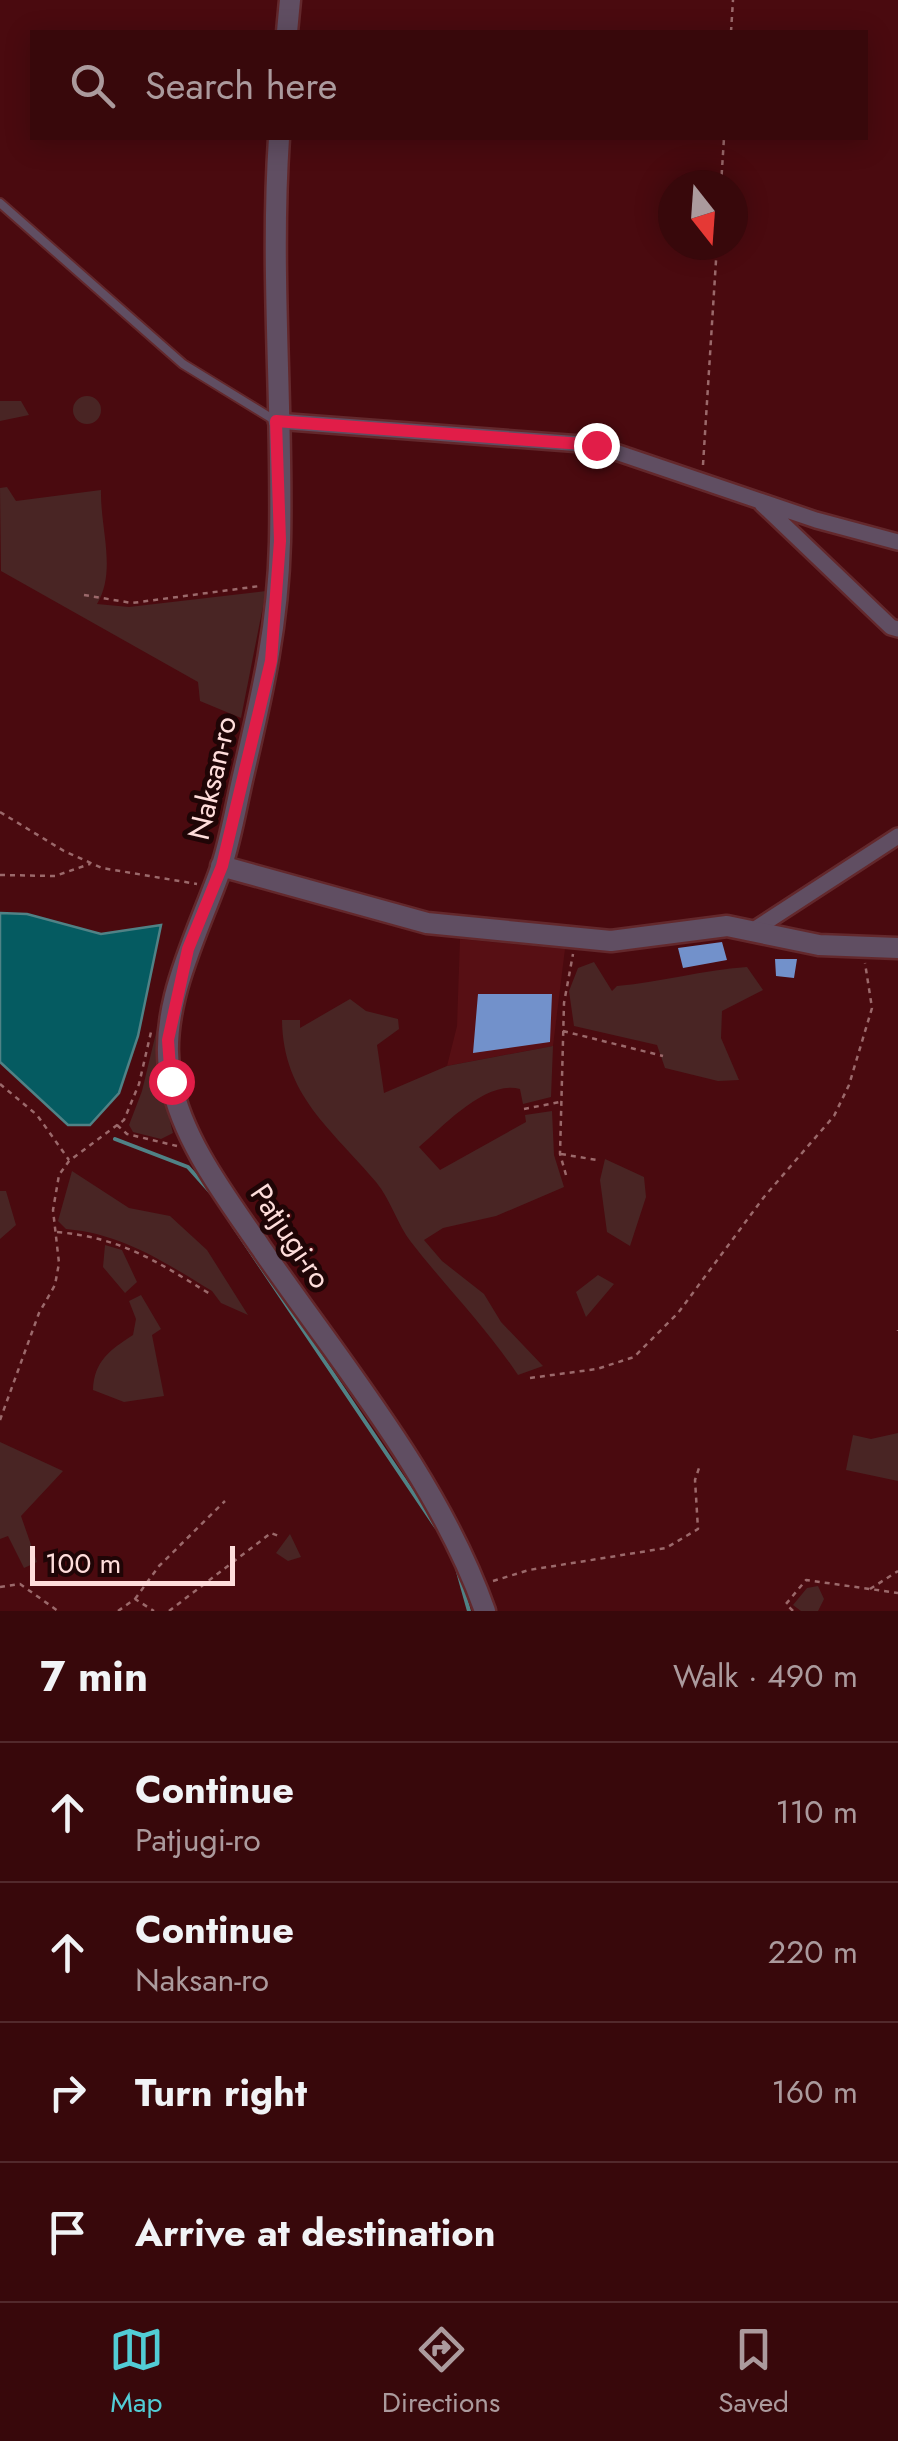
<!DOCTYPE html>
<meta charset="utf-8">
<style>
body{margin:0;font-family:Jost,sans-serif;background:#431619;color:#f1f3f6}
.compass{position:absolute;left:658px;top:170px;width:90px;height:90px;border-radius:50%;background:#38080b;box-shadow:0 5px 25px #0003;rotate:163deg}
.scale{position:absolute;left:30px;bottom:25px;width:205px;box-sizing:border-box;padding-left:10px;border:5px solid #fedddb;border-top:0;font-size:28px;line-height:35px;white-space:nowrap;color:#fedddb;-webkit-text-stroke:8px #1f0506;paint-order:stroke}
.stop{position:absolute;width:30px;height:30px;margin:-22px;border:8px solid #e11d48;border-radius:50%;background:#fff}
.stop.end{background:#e11d48;border-color:#fff;box-shadow:0 2px 10px #0008}
.list{margin:0;padding:0;list-style:none}
h2{display:flex;justify-content:space-between;align-items:center;height:130px;margin:0;padding:0 40px;font-size:42px}
h2 small{font-size:32px;font-weight:400;color:#ab9a9d}
.list li{display:grid;grid-template-columns:65px 1fr auto;gap:30px;align-items:center;box-sizing:border-box;height:140px;padding:0 40px;border-top:2px solid #52292c}
.list b{display:block;font-size:38px;white-space:nowrap}
.list p{margin:0;font-size:32px;white-space:nowrap;color:#ab9a9d}
.list em{font-size:32px;font-style:normal;color:#ab9a9d}
.icon{flex:none;width:55px;height:55px;fill:none;stroke:currentColor;stroke-width:2;stroke-linecap:round;stroke-linejoin:round}
.map{position:relative;flex:none;width:898px;height:1611px;overflow:hidden}
.search{position:absolute;background:#38080b;box-shadow:0 5px 25px #0003;left:30px;right:30px;top:30px;height:110px;display:flex;align-items:center;gap:25px;box-sizing:border-box;padding:0 35px;border-radius:0px;color:#ab9a9d;font-size:38px}
.sheet{height:690px;background:#38080b}
nav{display:flex;justify-content:space-around;align-items:center;box-sizing:border-box;height:140px;border-top:2px solid #52292c;background:#38080b;font-size:28px;color:#ab9a9d}
nav a{display:grid;justify-items:center;gap:5px}
nav .on{color:#52ccd5}
.map>svg:first-child{display:block}
.built{fill:#570f14}
.green{fill:#492524}
.water{fill:#055b61;stroke:#508286;stroke-width:2.5}
.lines{fill:none;stroke-linecap:round;stroke-linejoin:round}
.stream{stroke:#508286;stroke-width:4}
.building{fill:#7291cb}
.service-casing{stroke:#63282c;stroke-width:12}
.minor-casing{stroke:#63282c;stroke-width:20}
.tertiary-casing{stroke:#63282c;stroke-width:25}
.path{stroke:#9b696b;stroke-width:2.5;stroke-dasharray:5 5;stroke-linecap:butt}
.service{stroke:#604e62;stroke-width:8}
.minor{stroke:#604e62;stroke-width:15}
.tertiary{stroke:#604e62;stroke-width:20}
.route{stroke:#e11d48;stroke-width:12}
.labels{text-anchor:middle;dominant-baseline:central;stroke-width:10;stroke-linejoin:round;paint-order:stroke}
.street-label{font-size:30px;fill:#fedddb;stroke:#1f0506}
</style>
<div class="map">
<svg width="898" height="1611" viewBox="0 0 898 1611">
<rect width="100%" height="100%" fill="#4a0a0f"/>
<!-- built -->
<path class="built" d="M460,939L565,949L553,1046L447,1066L457,1026Z"/>
<!-- green -->
<path class="green" d="M73 410a14 14 0 1 1 28 0a14 14 0 1 1-28 0Z
M0,401H21L29,415L0,421Z
M7,487L16,501L101,490C100,528 117,571 97,604L129,607L266,591L241,718L200,701L198,682L1,571L0,488Z
M594,962L612,991L617,986C662,982 702,970 747,967L763,990L722,1011L721,1038L739,1080L718,1081L665,1068L657,1045L574,1026L569,991L578,968Z
M177,968C160,1037 155,1063 173,1133L161,1139L133,1132L129,1125L142,1091L170,975Z
M350,999L366,1011L398,1019L399,1029L377,1045L384,1093L447,1066L553,1046L551,1097L523,1104L520,1089C485,1080 444,1126 419,1147L440,1170L526,1122L525,1115L552,1111L554,1155L564,1187L496,1216L443,1228L424,1240L442,1261L484,1294L501,1322L543,1366L518,1375C486,1327 446,1287 411,1242C397,1224 391,1200 376,1182C332,1129 283,1096 282,1020H300V1028Z
M605,1159L644,1177L646,1197L630,1246L607,1232L600,1180Z
M72,1171L129,1208L170,1216L207,1250L248,1315L221,1303L212,1291C164,1262 123,1234 66,1229L58,1221Z
M0,1191H6L16,1225L0,1239Z
M105,1245L122,1250L137,1282L125,1293L103,1267Z
M598,1275L614,1284L586,1317L576,1292Z
M141,1295L161,1329L152,1335L164,1396L124,1402L93,1390C94,1361 110,1350 133,1335L136,1319L129,1301Z
M898,1433V1481L846,1470L853,1435L871,1439Z
M0,1442L63,1471L21,1516L37,1562L24,1568L8,1536L0,1539Z
M290,1534L301,1557L288,1561L276,1553Z
M818,1586L824,1599L818,1611H801L793,1605L807,1588Z"/>
<!-- water -->
<path class="water" d="M0,913L27,914L101,934L161,925L138,1036L119,1093L90,1125H68L0,1062Z"/>
<g class="lines">
<!-- stream -->
<path class="stream" d="M115,1139L188,1167L213,1195
M232,1224L436,1527
M455,1561L469,1611"/>
</g>
<!-- building -->
<path class="building" d="M722,942L727,960L683,968L678,948Z
M775,959H797L794,978L776,976Z
M478,994H552L550,1042L473,1053Z"/>
<g class="lines">
<!-- service casing -->
<g class="service-casing">
<path id="service" d="M0,203L183,364L276,421"/>
</g>
<!-- minor casing -->
<g class="minor-casing">
<path id="minor" d="M276,421L595,445L816,520L898,542
M762,504L891,627L898,629
M752,931L898,836"/>
</g>
<!-- tertiary casing -->
<g class="tertiary-casing">
<path id="tertiary" d="M287,32L290,0
M279,138C270,272 283,407 280,542C278,627 262,694 243,776C236,806 231,838 221,868C198,934 156,1009 171,1081C183,1142 227,1198 261,1248C340,1363 438,1478 485,1611
M221,866L427,923L611,941L727,926L819,945L898,948"/>
</g>
<!-- path -->
<path class="path" d="M731,32L733,0
M721,185L724,138
M703,465L717,245
M84,595L132,603L260,586
M0,812L64,851L102,868L197,884
M0,875L55,876L90,864
M563,1031L663,1056
M0,1084L37,1115L69,1160
M524,1109L560,1102
M117,1125L127,1134L177,1146
M561,1154L597,1160
M566,1175L560,1154L564,1003L573,954
M57,1232C122,1238 156,1261 210,1294
M898,1331V1330
M530,1378L597,1369L634,1357L678,1313L764,1197L834,1116L849,1085L872,1008L865,963
M0,1420L39,1313L55,1285L59,1263L53,1210L59,1175L69,1161L124,1120L139,1084L151,1032
M493,1581L529,1570L666,1548L698,1529L695,1480L700,1465
M0,1587L20,1584L58,1611
M870,1589L898,1571
M135,1599L159,1566L225,1501
M118,1611L135,1599L154,1611
M169,1611L271,1533L281,1537
M793,1611L786,1604L806,1580L898,1593"/>
<!-- service -->
<use href="#service" class="service"/>
<!-- minor -->
<use href="#minor" class="minor"/>
<!-- tertiary -->
<use href="#tertiary" class="tertiary"/>
</g>
<g class="lines">
<!-- route -->
<path class="route" d="M171,1081L168,1040L188,949L222,866L271,661L280,541L276,421L596,445"/>
</g>
<g class="labels">
<!-- street labels -->
<g class="street-label">
<text transform="translate(212 778) rotate(-77)">Naksan-ro</text>
<text transform="translate(291 1236) rotate(56)">Patjugi-ro</text>
</g>
</g>
</svg>
<svg class="compass" viewBox="-18 -18 36 36"><path d="M0-13l5 13h-10z" fill="#e53935"/><path d="M0 13l5-13h-10z" fill="#ab9a9d"/></svg>
<div class="scale">100 m</div>
<div class="stop" style="left:171px;top:1081px"></div>
<div class="stop end" style="left:596px;top:445px"></div>
<div class="search"><svg class="icon" aria-label="search" viewBox="0 0 24 24"><circle cx="10" cy="10" r="6"/><path d="M15 15l6 6"/></svg>Search here</div>
</div>
<section class="sheet">
<h2>7 min<small>Walk · 490 m</small></h2>
<ul class="list">
<li><svg class="icon" aria-label="ahead" viewBox="0 0 24 24"><path d="M12 20V5M6 11l6-6 6 6"/></svg><div><b>Continue</b><p>Patjugi-ro</p></div><em>110 m</em></li>
<li><svg class="icon" aria-label="ahead" viewBox="0 0 24 24"><path d="M12 20V5M6 11l6-6 6 6"/></svg><div><b>Continue</b><p>Naksan-ro</p></div><em>220 m</em></li>
<li><svg class="icon" aria-label="right" viewBox="0 0 24 24"><path d="M7 20v-9h11M14 6l5 5-5 5"/></svg><div><b>Turn right</b></div><em>160 m</em></li>
<li><svg class="icon" aria-label="arrive" viewBox="0 0 24 24"><path d="M6 21V4h12l-3 4 3 4H6"/></svg><div><b>Arrive at destination</b></div></li>
</ul>
</section>
<nav>
<a class="on"><svg class="icon" aria-label="map" viewBox="0 0 24 24"><path d="M3 6l6-2 6 2 6-2v14l-6 2-6-2-6 2zM9 4v14M15 6v14"/></svg>Map</a>
<a><svg class="icon" aria-label="directions" viewBox="0 0 24 24"><path d="M12 3l9 9-9 9-9-9zM9 14v-3h6M13 9l2 2-2 2"/></svg>Directions</a>
<a><svg class="icon" aria-label="saved" viewBox="0 0 24 24"><path d="M7 4h10v16l-5-4-5 4z"/></svg>Saved</a>
</nav>
